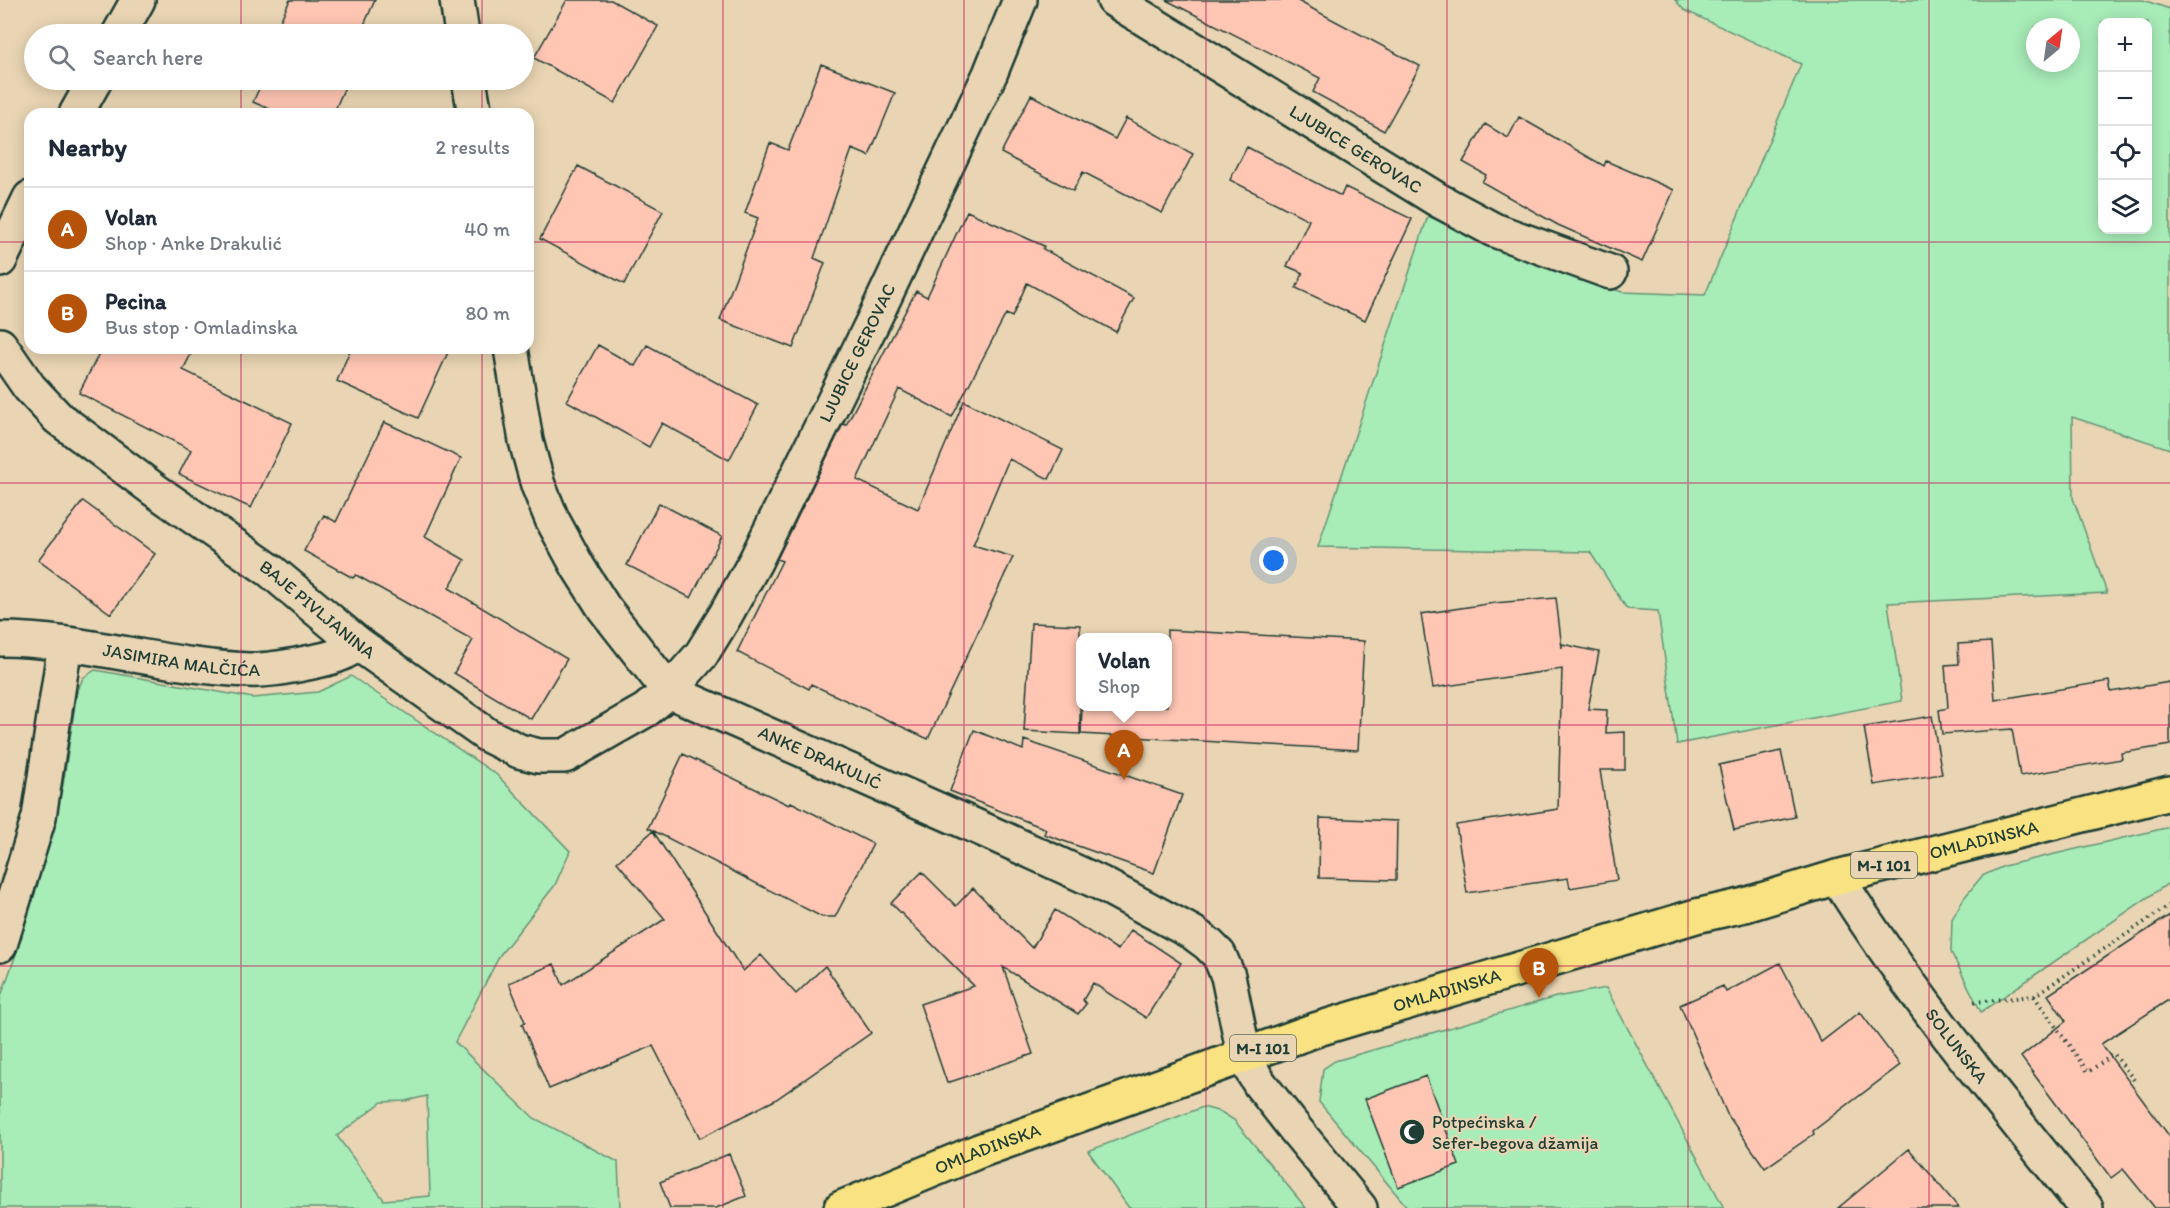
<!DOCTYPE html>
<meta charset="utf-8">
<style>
body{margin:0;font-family:Itim,sans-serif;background:#f2f2f3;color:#1f2937}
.controls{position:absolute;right:18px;top:18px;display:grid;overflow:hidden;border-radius:12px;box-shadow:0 3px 15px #0003}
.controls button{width:54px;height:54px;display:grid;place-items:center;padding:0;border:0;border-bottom:2px solid #e0e1e3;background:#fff;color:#1f2937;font:30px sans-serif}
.compass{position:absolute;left:2026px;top:18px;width:54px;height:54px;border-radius:50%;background:#fff;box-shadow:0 3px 15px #0003;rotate:29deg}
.you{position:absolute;left:1274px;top:561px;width:21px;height:21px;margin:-15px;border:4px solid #fff;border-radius:50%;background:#1a73e8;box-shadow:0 0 0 9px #1a73e833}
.badge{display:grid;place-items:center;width:39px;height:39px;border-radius:50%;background:#b45309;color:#fff;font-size:20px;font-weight:700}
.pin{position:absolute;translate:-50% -50px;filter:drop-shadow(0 2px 3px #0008)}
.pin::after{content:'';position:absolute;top:32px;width:21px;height:18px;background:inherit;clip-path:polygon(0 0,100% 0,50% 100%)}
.popup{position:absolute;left:1076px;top:633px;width:96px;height:78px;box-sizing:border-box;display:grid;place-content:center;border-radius:12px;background:#fff;filter:drop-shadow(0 2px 4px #0005);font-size:20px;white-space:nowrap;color:#747a83}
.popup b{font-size:22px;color:#1f2937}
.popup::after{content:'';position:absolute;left:50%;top:100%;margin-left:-12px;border:12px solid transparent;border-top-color:#fff}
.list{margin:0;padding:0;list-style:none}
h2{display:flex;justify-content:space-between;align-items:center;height:78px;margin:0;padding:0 24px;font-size:26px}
h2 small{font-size:20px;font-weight:400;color:#747a83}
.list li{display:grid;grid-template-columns:39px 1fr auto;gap:18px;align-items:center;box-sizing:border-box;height:84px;padding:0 24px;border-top:2px solid #e0e1e3}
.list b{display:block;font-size:22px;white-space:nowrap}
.list p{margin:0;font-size:20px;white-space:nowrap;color:#747a83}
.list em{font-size:20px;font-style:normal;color:#747a83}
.icon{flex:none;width:33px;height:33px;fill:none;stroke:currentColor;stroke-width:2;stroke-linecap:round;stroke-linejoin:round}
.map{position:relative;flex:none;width:2170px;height:1208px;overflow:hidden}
.search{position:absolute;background:#fff;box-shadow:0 3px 15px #0003;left:24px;top:24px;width:510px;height:66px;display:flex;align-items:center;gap:15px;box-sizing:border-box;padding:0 21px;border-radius:33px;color:#747a83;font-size:22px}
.panel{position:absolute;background:#fff;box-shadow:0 3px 15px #0003;left:24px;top:108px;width:510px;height:246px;border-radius:18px}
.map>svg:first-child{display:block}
.green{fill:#a8ecb8;stroke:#649476;stroke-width:1.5;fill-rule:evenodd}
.building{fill:#ffc6b4;stroke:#1f3d34;stroke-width:1.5}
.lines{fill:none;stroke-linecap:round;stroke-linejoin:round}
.street-casing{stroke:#1f3d34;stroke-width:38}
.secondary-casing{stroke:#1f3d34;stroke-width:38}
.primary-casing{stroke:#1f3d34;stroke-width:38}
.path{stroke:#1f3d34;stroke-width:4;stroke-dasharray:1.5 4.5;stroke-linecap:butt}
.street{stroke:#e9d5b3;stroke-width:33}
.secondary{stroke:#e9d5b3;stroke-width:33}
.primary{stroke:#f8e281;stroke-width:33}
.grid{fill:none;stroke:#c2185b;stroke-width:1.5;stroke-opacity:0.55}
.labels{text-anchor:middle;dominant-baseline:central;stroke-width:4.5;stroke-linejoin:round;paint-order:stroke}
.shield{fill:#e9d5b3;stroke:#5c6b5a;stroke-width:1.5}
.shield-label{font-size:16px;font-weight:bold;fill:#1f3d34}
.street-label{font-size:18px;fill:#1f3d34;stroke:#e9d5b3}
.poi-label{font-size:18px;fill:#1f3d34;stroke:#e9d5b3;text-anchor:start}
</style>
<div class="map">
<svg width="2170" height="1208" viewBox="0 0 2170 1208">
<rect width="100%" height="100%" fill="#e9d5b3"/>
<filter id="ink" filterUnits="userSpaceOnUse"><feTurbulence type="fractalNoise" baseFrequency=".0167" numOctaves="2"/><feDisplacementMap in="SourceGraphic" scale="12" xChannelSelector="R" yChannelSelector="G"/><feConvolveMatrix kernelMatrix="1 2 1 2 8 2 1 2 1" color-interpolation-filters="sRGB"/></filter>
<g filter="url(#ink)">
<!-- green -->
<path class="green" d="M1675,0H2143L2170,9V449L2072,417L2073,498L2107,593L1888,603L1902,701L1677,744L1658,611L1627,609L1590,552L1318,547L1428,216L1526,258L1622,292L1705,295L1801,64L1684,10ZM2102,22H2148V230H2102ZM2035,27H2071V63H2035Z
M95,670L253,698L318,692L351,676L497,775L570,851L555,885L500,955L455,1042L534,1118L618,1162L620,1208H0V999L15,957L63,785L77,692L83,678ZM427,1096L430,1196L384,1200L337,1136L382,1102L405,1101Z
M2170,827V882L1981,1012L1951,952L1952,919L1964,898L1982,876L2004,866Z
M1606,988L1724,1208H1408L1319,1102L1323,1069L1335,1061L1556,997Z
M1203,1107L1221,1112L1234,1120L1306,1208H1129L1088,1151Z"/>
<!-- building -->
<path class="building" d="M290,0H375L360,34H274Z
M567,0H611L658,26L615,103L534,58Z
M1166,0H1296L1420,66L1384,131L1313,92L1320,78Z
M821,64L895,93L869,156L852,149L814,258L825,263L793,348L720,320L758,218L745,213L770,143L788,150Z
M263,80H348L333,114H281L253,102Z
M1031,95L1115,139L1126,118L1193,154L1162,213L1083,172L1073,191L1001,153Z
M1519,117L1604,166L1606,161L1674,190L1642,262L1558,225L1482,182L1486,175L1463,162L1485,124L1508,138Z
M1247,147L1341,196L1345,187L1412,219L1365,320L1296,288L1303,273L1287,266L1309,220L1230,180Z
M578,166L663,211L624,284L540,239Z
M967,211L1044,246L1043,249L1134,298L1116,332L1027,283L1012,317L1006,314L952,417L899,389L857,480L918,509L964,401L1063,450L1049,479L1009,459L973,545L1013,557L928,739L811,684L809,689L737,652L782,561L777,559L843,424L846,425L916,291L927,297Z
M598,345L635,366L647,345L758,405L729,460L662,423L649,447L567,401Z
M102,348H194L183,370L292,423L251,508L179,474L191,450L79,393Z
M351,348H450L418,418L337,381Z
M384,422L461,458L425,537L465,560L449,588L567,659L531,719L454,673L473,640L356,575L353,578L304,551L324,515L336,522Z
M83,501L155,554L111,614L38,560Z
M659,503L722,536L691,598L627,565Z
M1556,598L1562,648V644L1599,652L1588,709L1607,710L1606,733L1625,732V770H1600L1617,880L1570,888L1568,878L1467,893L1456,825L1558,809L1562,669L1433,688L1421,614L1494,603Z
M1031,623L1080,625V734L1024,731Z
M1167,630L1364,641L1358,750L1081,734L1082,706H1167Z
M1991,642L1995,700L2109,681L2111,692L2170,682V745L2121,753L2122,759L2020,776L2012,729L1942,734L1939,710L1948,708L1945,665L1959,664L1958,644Z
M1932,716L1942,774L1874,785L1864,727Z
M974,730L1023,750L1024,740L1182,795L1154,873L1044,834L1046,829L950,791Z
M1781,751L1795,817L1734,830L1719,765Z
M683,754L789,805L791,802L873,844L835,917H822L648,828Z
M1320,818L1397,821L1396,880L1319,878Z
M653,831L743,971L761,955L796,994L825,966L871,1033L775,1100L700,1138L653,1046L549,1089L522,1024L525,1022L509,983L554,964L563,985L665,919L617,862Z
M922,872L956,906L973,888L1032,948L1055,910L1118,950L1131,930L1181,963L1146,1018L1093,983L1083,1000L1086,1004L1078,1014L1003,967L1033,1054L947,1083L920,1004L974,986L891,903Z
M2170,915V999L2101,1044L2170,1137V1208H2155L2123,1169L2111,1178L2021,1057L2066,1021L2048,995Z
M1780,963L1821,1042L1860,1012L1900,1065L1813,1131L1814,1134L1765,1168L1727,1114L1680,1005L1723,986L1726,992Z
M1426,1076L1459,1165L1398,1187L1365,1099Z
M1909,1149L1959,1208H1838Z
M729,1154L746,1196L716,1208H670L660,1182Z"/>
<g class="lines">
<!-- street casing -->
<g class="street-casing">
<g id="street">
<path d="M457,0L462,34"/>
<path id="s1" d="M1114,0L1438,200L1494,230L1610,272"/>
<path d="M119,34L138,0"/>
<path d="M469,80L475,114"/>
<path d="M76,114L95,80"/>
<path d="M0,260L30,198"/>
<path id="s2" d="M0,345L29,387L58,418L156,491L271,571L357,643L487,735L519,751L539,756H565L646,710L669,691L701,655L725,616L756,560L876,315L990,74L1020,0"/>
<path id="s3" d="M511,348L526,441L538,485L552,519L578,567L604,608L669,691L984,830L1100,883L1193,933L1208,944L1219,955L1228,976L1244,1055L1252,1071L1260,1084L1296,1130L1360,1208"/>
<path id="s4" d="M0,639C84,639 165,667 249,670C270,671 291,666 312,662C328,659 345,655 357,643"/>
<path d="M0,945L39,817L65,644"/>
</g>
</g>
<!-- secondary casing -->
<g class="secondary-casing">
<g id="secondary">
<path id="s5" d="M1837,877C1910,994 1999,1100 2086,1208"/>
</g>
</g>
<!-- primary casing -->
<g class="primary-casing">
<g id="primary">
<path id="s6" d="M841,1208L979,1151L1318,1029L1696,916L1745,905L1837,877L2170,793"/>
</g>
</g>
<!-- path -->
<path class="path" d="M2034,996L2088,1072L2114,1054L2134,1080
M1974,1002L2034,996L2170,905"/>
<!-- street -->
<use href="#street" class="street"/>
<!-- secondary -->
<use href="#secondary" class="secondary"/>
<!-- primary -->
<use href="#primary" class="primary"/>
</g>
</g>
<!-- grid -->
<path class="grid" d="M241,0V34M482,0V34M723,0V1208M964,0V1208M1206,0V1208M1447,0V1208M1688,0V1208M1929,0V1208M241,80V114M482,80V114M0,242H30M528,242H2170M241,348V1208M482,348V1208M0,483H2170M0,725H2170M0,966H2170"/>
<!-- icons -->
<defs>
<g id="mosque-disc" transform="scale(1.35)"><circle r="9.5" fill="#1f3d34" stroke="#e9d5b3"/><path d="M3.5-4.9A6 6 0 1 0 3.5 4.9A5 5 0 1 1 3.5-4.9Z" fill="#fff"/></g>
</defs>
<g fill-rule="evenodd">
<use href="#mosque-disc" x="1412" y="1132"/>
</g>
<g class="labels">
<!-- shield labels -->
<g class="shield">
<rect x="1851" y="852" width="66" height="26" rx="4.5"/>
<rect x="1230" y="1035" width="66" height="26" rx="4.5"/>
</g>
<g class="shield-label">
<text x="1884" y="865">M-I 101</text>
<text x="1263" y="1048">M-I 101</text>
</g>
<!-- street labels -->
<g class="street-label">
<text stroke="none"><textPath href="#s1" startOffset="284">LJUBICE GEROVAC</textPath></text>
<text stroke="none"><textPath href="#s2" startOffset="1221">LJUBICE GEROVAC</textPath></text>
<text stroke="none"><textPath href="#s2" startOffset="416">BAJE PIVLJANINA</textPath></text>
<text stroke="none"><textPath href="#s4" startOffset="183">JASIMIRA MALČIĆA</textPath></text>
<text stroke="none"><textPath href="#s3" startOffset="550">ANKE DRAKULIĆ</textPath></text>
<text stroke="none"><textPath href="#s6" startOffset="1202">OMLADINSKA</textPath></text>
<text stroke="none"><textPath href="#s6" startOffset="644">OMLADINSKA</textPath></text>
<text stroke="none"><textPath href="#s5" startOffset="207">SOLUNSKA</textPath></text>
<text stroke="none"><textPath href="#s6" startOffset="158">OMLADINSKA</textPath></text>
</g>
<!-- poi labels -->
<g class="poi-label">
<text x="1432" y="1122">Potpećinska /<tspan x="1432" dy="21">Sefer-begova džamija</tspan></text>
</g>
</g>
</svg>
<div class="controls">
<button>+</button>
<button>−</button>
<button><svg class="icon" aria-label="locate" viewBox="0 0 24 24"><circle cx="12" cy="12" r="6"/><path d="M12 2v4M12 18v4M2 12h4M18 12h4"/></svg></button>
<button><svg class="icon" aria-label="layers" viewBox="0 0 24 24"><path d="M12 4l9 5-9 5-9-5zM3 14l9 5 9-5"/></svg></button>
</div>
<svg class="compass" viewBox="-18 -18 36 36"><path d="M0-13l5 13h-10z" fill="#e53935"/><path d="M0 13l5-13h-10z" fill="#747a83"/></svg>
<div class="you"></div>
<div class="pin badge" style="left:1124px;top:780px">A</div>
<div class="popup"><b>Volan</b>Shop</div>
<div class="pin badge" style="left:1539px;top:998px">B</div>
<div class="search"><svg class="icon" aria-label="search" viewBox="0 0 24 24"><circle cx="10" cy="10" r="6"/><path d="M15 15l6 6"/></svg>Search here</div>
<section class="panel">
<h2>Nearby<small>2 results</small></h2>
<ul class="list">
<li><span class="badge">A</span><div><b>Volan</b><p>Shop · Anke Drakulić</p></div><em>40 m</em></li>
<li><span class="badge">B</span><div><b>Pecina</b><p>Bus stop · Omladinska</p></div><em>80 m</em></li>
</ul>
</section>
</div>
